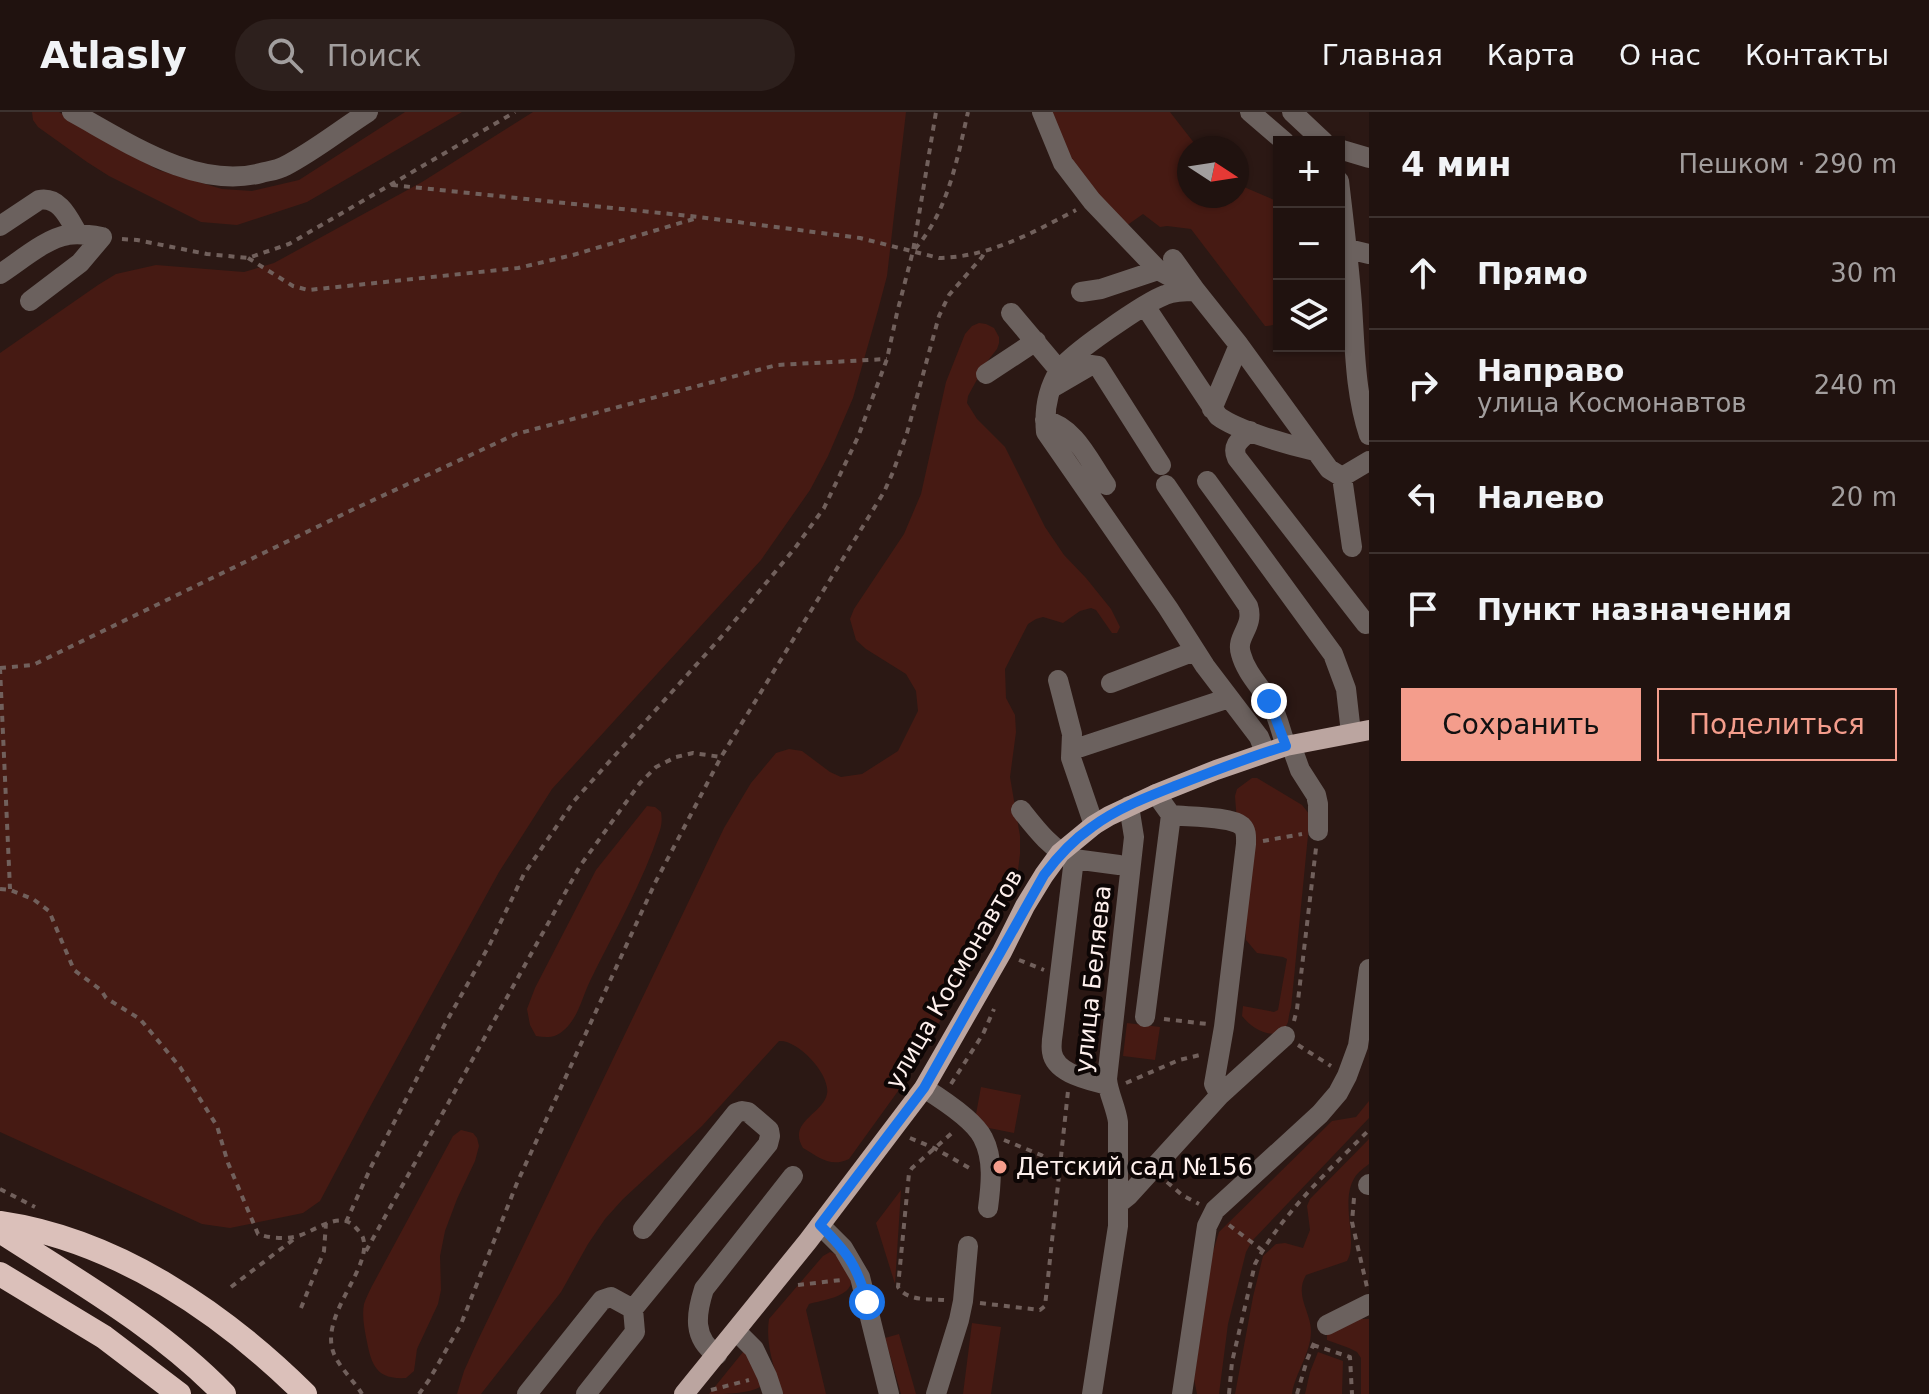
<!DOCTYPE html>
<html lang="ru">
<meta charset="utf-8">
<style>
body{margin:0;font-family:"DejaVu Sans",sans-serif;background:#2d201d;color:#f1f3f6}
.controls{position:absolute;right:24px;top:24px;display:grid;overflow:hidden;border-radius:0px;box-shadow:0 2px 6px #0004}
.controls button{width:72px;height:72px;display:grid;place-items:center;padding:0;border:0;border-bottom:2px solid #3d322f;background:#20120f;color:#f1f3f6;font:40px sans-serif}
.compass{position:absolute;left:1177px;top:24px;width:72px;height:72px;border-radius:50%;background:#20120f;box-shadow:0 2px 6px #0004;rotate:102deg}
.stop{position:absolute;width:24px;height:24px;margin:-18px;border:6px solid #1a73e8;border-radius:50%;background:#fff}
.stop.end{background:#1a73e8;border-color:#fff;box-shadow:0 2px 8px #0008}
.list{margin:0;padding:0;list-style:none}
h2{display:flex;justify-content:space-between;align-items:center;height:104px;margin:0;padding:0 32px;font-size:34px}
h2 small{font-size:26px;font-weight:400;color:#a29e9e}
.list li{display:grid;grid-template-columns:52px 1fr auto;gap:24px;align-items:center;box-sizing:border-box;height:112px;padding:0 32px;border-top:2px solid #3d322f}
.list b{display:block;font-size:30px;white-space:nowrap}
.list p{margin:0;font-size:26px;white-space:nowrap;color:#a29e9e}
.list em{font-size:26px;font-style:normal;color:#a29e9e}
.actions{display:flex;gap:16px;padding:24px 32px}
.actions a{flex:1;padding:18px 0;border:2px solid #f49d8c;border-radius:0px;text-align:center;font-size:28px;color:#f49d8c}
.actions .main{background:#f49d8c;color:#111}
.icon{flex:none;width:44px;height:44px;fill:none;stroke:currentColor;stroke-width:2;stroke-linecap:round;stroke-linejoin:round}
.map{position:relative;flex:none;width:1369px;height:1282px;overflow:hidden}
header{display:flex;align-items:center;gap:48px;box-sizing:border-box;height:112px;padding:0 40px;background:#20120f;border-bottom:2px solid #3d322f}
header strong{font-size:38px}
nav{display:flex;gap:44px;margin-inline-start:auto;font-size:28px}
.search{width:560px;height:72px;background:#2d201d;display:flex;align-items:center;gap:20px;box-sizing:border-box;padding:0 28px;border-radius:44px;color:#a29e9e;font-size:30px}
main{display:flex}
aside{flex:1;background:#20120f}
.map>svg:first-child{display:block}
.green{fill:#461a13}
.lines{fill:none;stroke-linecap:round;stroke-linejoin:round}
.path{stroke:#71605c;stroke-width:4;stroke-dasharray:6 6;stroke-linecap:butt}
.minor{stroke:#6b615e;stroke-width:20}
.major{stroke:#bba5a0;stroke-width:20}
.highway{stroke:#dbc0ba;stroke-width:24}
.route{stroke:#1a73e8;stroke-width:10}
.poi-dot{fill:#f49d8c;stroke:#0d0605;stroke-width:3}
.labels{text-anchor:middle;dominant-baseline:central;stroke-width:8;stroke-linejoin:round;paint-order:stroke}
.street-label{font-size:24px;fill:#fef0ed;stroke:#0d0605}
.poi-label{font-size:24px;fill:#fef0ed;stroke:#0d0605;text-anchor:start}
</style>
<header>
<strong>Atlasly</strong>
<div class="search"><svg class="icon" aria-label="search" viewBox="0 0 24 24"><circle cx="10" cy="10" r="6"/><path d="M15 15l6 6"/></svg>Поиск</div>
<nav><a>Главная</a><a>Карта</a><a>О нас</a><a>Контакты</a></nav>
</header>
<main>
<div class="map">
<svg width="1369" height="1282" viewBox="0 0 1369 1282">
<rect width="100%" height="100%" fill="#2b1814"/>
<!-- green -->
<path class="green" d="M32,0H59L158,58L222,77L252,79L299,68L405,0H462L307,90L237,113L201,110L109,64L87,50L38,15L33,8Z
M533,0H906L887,164L878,198L853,286L828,344L810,378L761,448L552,677L499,760L371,993L320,1089L303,1101L230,1116L202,1112L0,1020V241L98,173L116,162L156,153L244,160L274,151L422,70Z
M1048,0H1170L1198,36H1189V84H1237V72L1279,90V208C1275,213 1272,214 1265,214L1191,117L1167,114L1160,115L1143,102L1126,114L1067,46Z
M979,211L986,212L994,216L999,225V231L997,237L986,251L968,284L967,291L977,307L1005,335L1045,415L1064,443L1086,466L1111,497L1120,515L1117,521H1112L1096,498L1091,496L1080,499L1063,511L1043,505L1036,507L1028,512L1005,557L1006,586L1015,603L1016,620L1010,665L1020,724V742L1018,758L1009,783L981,838L906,968L849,1047C830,1056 819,1045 803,1036C787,1010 823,1002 827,982C831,962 797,927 779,929L702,1014L623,1087L605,1107L588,1132L561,1180L481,1282H457L464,1259L478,1228L724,716L751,671L776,641L789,637L802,639L830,660L841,665L862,662L898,639L918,599L916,579L906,562L866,537L856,528L850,507L854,497L904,422L921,382L946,270L965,222L972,214Z
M1252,666H1257L1302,693L1310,703L1291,896C1290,897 1288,910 1288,910C1278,933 1252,917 1242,904L1243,894L1274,900L1278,898L1287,847L1283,845L1257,841L1246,828L1235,684L1237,677Z
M647,694L655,695L661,700C662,706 662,711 660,718C643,770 614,820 590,869C582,886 578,906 564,918C556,926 547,926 536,924L530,913L527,897L535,876L596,758Z
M1127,911L1160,915L1155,948L1123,944Z
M981,975L1021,983L1014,1021L974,1013Z
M1369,989V1006L1252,1129L1246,1140L1228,1212L1219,1282H1197L1194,1267L1212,1143L1219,1120L1332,1009L1356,1005Z
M461,1018L473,1021L477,1026L479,1034L475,1049L457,1087L445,1119L440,1144L441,1178L438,1192L417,1237L414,1259L406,1266C374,1268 371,1250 366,1225C364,1214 362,1203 364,1192C366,1186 369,1180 372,1174L453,1024Z
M1369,1027V1052C1364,1056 1358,1060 1355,1065C1339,1089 1359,1130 1347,1149L1306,1163C1294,1183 1311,1200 1311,1219C1311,1241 1295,1261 1292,1282H1235L1253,1185L1263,1144L1276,1132L1285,1131L1303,1136L1310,1118L1307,1094L1310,1087Z
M901,1078L895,1172L876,1111Z
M830,1140L836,1142C841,1149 849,1158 851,1165C855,1185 822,1188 809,1192L806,1198L826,1282H782C775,1257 765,1234 769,1207L823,1144Z
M1358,1207H1369V1282H1361V1246L1357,1240L1349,1236L1327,1228V1223L1330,1219Z
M972,1211L1001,1215L991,1282H963Z
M899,1222L916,1282H901L885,1226Z
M743,1240H747L762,1274C748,1282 727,1282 709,1282Z
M1318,1240L1343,1249L1342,1282H1305L1310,1260Z"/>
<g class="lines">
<!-- path -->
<path class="path" d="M392,73L699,105L860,126L939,146C989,145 1032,121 1076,98
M122,127L137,128L207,142L248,146L289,132L515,0
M915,137C948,99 957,48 968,0
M248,146L293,174L308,178L518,156L573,143L697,106
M0,556L33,553L354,397L516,322L777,253L887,247
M0,556L10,777
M1263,729L1302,722
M0,777L10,778L33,787L49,799L74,858L101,878L106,886L140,907L180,955L217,1014L228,1051L258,1122C268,1126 283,1127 294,1125C312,1122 340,1096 356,1116C358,1118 363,1124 363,1126C373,1156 318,1204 334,1242C340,1256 354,1269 362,1282
M1019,848L1044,858
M1164,907L1207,912
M1294,909L1297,897L1316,736
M1298,933L1331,954
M1126,971L1179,948L1200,943
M951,972L983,922L994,897
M910,1026L934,1036L973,1058
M1004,1028L1041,1043L1059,1054
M1167,1070L1182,1083L1199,1092
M0,1077L35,1095
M1354,1086L1352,1110L1367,1175
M346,1110L371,1055L444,914L490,832L524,762L574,689L723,523L795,436L824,396L858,325L887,247L897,201L913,139L936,0
M1229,1113L1262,1138
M366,1139L580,754L640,671L656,655L676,645L693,641L721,645
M798,1173L841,1168
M231,1175L294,1127
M944,1188C928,1187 907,1189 898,1175L909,1061L912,1056L952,1021
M980,1191L1040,1198L1045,1194L1068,979
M301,1196L324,1139L326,1111
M1313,1233L1350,1245L1352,1282
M711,1278L749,1268
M419,1282L429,1268L461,1212L517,1071L655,771L721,645L884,380L893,360L907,321L939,204L949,183L982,145L985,139
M1229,1282L1232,1250L1255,1152C1281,1103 1330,1057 1369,1018
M1297,1282L1307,1248L1314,1231"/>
<!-- minor -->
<path class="minor" d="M72,0C127,30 196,78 261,61C269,59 278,58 285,54C314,39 340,18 368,0
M1042,0L1063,51L1092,89L1158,158L1191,176
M1250,0L1285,30
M1292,0L1324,30
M1339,37L1369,46
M1339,69C1344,111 1349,152 1352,193C1355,237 1355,281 1369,323
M0,114L39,88C60,84 69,107 78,122
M1348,137L1369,142
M1173,147L1196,179L1239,233L1329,357L1342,365L1369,349
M0,162C19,150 46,126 68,123C79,121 91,123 102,125
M1196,179C1185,179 1175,179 1165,183C1146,190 1068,243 1059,259C1048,277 1044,299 1046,320L1168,496L1205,554L1259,625L1265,640
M1081,180L1101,177L1158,158
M30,189L80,151L102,125
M1145,194L1218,304C1238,319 1289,333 1315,339
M1011,201L1059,258
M986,262L1036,229
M1055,274L1091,253L1098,254L1161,353
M1212,297L1239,233
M1045,308C1076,316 1089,349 1106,373
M1250,319C1241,327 1231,333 1237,346L1366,512
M1342,365L1352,435
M1207,369L1333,542L1346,577L1351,621
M1166,373L1248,494C1255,515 1235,524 1241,542C1246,561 1261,575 1271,592C1278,605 1281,620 1286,634
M1058,568L1072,622L1071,646L1094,713
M1111,571L1195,539
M1291,633L1300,658L1316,683L1318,692V719
M1081,635L1229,586
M1156,682L1171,703C1187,705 1231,704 1242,714C1247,719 1246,726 1246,732L1224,915L1214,972L1220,983
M1021,698C1036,717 1051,737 1074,747L1053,920C1052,926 1051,934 1052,940C1055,962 1090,968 1107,973
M1074,747L1119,753
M1145,905L1171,703
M924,976C940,986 975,1009 983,1026C994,1047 991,1073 988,1096
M1368,1073L1369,1072
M1118,1092L1128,1084L1220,983L1285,924
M820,1113L843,1136L860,1165L889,1282
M1327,1213L1369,1192
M736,1219L754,1237L767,1264L773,1282
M717,1243C692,1226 696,1202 704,1177L793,1064
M527,1282L602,1188L611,1185L633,1197
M586,1282L635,1220L633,1197L768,1032L770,1024L769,1018L748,1000L742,999L736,1001L643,1117
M936,1282L959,1208L963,1189L968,1134
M1092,1282L1118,1114V1010C1116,995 1108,981 1107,967L1134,725L1129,694
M1182,1282L1207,1114L1215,1098L1320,1002L1338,981L1347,964L1358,934L1369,857"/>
<!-- major -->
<path class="major" d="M684,1282L808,1129L924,976L1002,840L1025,794L1044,763L1060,741L1094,713L1109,704L1156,682L1216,658L1286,634L1369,618"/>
<!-- highway -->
<path class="highway" d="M0,1111C117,1128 223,1201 305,1282
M0,1119C77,1169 159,1215 224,1282
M0,1162L104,1225L179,1282"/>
</g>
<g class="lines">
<!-- route -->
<path class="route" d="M867,1190C857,1153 847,1140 820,1113L924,976L1044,763C1058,744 1073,728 1092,715C1116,697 1147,685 1175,674C1212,660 1248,645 1286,634L1269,589"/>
</g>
<!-- markers -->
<circle class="poi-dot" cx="1000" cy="1055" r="8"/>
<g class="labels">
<!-- street labels -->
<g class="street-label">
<text transform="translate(954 867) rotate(-60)">улица Космонавтов</text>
<text transform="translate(1093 867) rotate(-84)">улица Беляева</text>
</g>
<!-- poi labels -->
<g class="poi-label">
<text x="1016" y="1055">Детский сад №156</text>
</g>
</g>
</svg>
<div class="controls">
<button>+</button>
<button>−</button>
<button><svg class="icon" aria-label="layers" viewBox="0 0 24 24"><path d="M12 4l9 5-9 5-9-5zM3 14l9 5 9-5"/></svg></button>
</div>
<svg class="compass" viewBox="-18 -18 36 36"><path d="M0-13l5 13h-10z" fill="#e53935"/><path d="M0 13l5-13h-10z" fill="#a29e9e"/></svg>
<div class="stop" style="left:867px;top:1190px"></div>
<div class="stop end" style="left:1269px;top:589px"></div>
</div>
<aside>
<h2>4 мин<small>Пешком · 290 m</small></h2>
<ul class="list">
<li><svg class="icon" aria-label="ahead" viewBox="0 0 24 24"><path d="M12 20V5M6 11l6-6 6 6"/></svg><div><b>Прямо</b></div><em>30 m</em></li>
<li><svg class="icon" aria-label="right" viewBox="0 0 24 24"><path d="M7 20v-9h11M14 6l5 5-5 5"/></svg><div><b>Направо</b><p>улица Космонавтов</p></div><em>240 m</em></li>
<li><svg class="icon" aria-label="left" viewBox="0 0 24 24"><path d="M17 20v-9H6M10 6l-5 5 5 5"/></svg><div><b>Налево</b></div><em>20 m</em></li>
<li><svg class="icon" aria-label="arrive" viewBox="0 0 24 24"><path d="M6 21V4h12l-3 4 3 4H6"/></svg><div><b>Пункт назначения</b></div></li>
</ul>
<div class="actions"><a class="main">Сохранить</a><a>Поделиться</a></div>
</aside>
</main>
